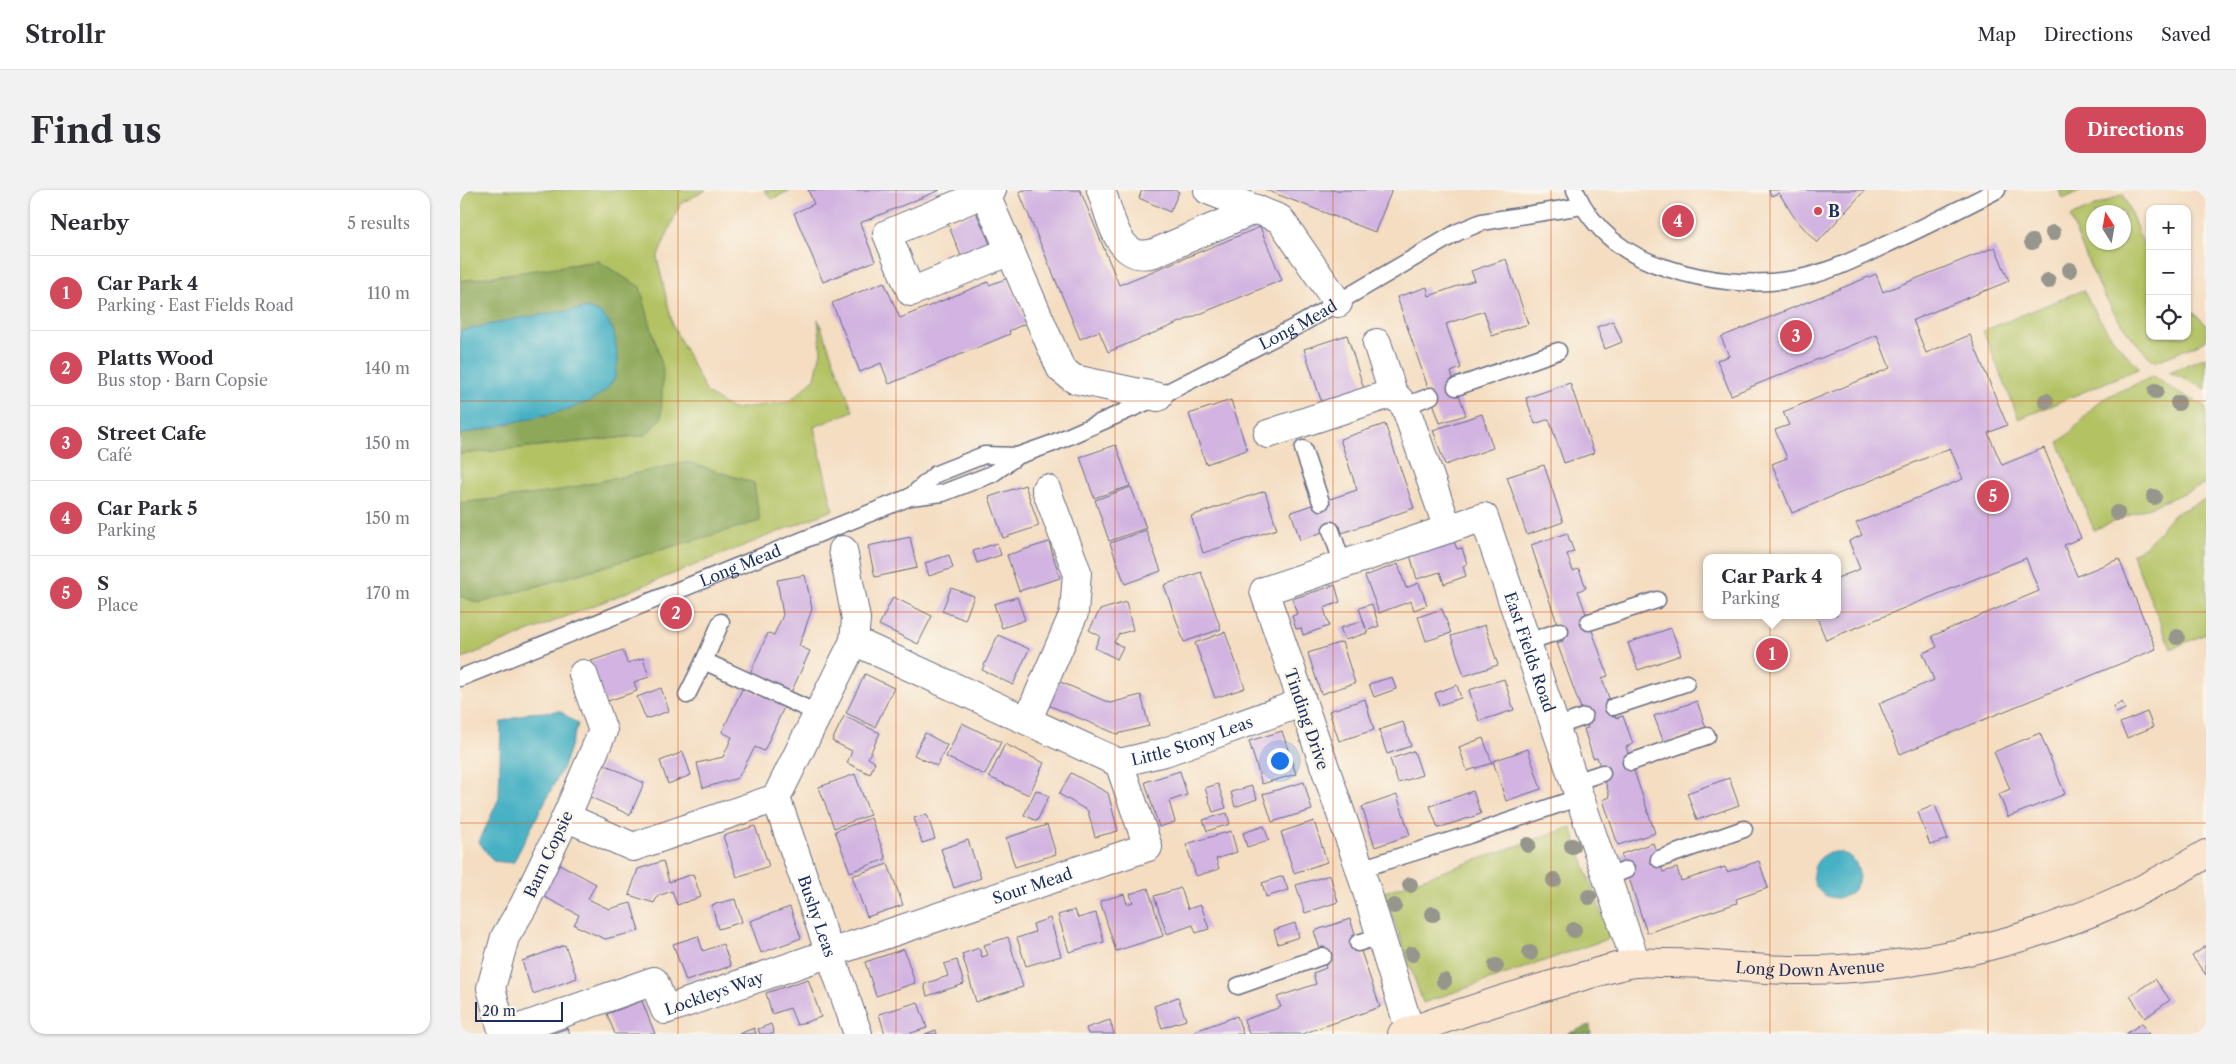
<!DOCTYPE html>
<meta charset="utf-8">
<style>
body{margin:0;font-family:"Libre Caslon Text",serif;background:#f2f2f3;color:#2b2b33}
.controls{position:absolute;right:15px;top:15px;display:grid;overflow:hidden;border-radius:10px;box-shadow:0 1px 4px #0004}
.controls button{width:45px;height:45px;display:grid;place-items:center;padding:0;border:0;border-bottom:1px solid #e1e1e2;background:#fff;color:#2b2b33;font:25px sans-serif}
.compass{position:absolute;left:1626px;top:15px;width:45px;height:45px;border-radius:50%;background:#fff;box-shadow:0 1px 4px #0004;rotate:349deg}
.scale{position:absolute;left:15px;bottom:12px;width:88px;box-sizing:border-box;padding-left:5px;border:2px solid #1b2f5e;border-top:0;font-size:14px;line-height:18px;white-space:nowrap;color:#1b2f5e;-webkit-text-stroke:4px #fbf7ec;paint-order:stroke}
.you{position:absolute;left:819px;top:570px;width:18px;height:18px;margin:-12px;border:4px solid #fff;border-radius:50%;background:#1a73e8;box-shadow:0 0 0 8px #1a73e833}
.badge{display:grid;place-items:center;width:32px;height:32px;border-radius:50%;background:#d1495b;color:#fff;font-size:16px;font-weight:700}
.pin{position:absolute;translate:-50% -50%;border:2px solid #fff;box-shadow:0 1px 5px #0006}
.popup{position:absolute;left:1243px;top:364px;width:138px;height:65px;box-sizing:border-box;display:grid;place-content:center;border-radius:10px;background:#fff;filter:drop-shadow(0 1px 4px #0005);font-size:16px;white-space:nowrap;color:#7c7c81}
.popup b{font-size:19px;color:#2b2b33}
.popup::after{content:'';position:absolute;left:50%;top:100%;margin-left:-10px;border:10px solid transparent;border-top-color:#fff}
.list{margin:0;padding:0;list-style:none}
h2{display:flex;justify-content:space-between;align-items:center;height:65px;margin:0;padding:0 20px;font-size:21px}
h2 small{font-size:16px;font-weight:400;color:#7c7c81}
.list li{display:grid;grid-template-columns:32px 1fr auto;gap:15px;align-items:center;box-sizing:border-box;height:75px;padding:0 20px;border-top:1px solid #e1e1e2}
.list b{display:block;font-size:19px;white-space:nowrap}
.list p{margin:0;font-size:16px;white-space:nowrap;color:#7c7c81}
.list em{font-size:16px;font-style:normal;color:#7c7c81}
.icon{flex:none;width:28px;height:28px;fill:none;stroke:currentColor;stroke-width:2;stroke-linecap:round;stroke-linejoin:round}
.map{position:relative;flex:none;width:1746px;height:844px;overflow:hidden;border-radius:15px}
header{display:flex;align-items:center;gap:30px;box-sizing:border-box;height:70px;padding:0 25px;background:#fff;border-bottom:1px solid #e1e1e2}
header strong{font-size:24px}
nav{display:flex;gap:28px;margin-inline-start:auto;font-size:18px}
.intro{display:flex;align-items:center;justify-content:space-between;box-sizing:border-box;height:120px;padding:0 30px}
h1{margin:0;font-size:35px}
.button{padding:12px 22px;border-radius:15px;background:#d1495b;color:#fff;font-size:18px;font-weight:700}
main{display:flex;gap:30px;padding:0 30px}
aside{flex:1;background:#fff;border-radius:15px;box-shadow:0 1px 4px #0004}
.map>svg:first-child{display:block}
.green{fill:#b3c264;stroke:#677861;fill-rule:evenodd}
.forest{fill:#8ea85a;stroke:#546c5c}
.water{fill:#46b1c4;stroke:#307091}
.building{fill:#d2b3e1}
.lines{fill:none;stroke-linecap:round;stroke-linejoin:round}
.lane-casing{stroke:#676c81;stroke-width:19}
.street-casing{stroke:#676c81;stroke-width:30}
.secondary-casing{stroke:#676c81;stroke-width:30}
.lane{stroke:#fff;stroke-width:16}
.street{stroke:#fff;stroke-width:28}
.secondary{stroke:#fce5cf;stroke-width:28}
.tree{fill:#96968c}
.grid{fill:none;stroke:#d45514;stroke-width:1;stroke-opacity:0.55}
.poi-dot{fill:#d1495b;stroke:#fbf7ec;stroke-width:2}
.labels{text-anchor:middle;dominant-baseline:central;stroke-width:5;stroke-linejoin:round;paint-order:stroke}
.poi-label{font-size:16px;font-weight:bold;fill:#1b2f5e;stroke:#fbf7ec;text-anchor:start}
.street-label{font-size:16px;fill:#1b2f5e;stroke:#fbf7ec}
</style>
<header>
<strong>Strollr</strong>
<nav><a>Map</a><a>Directions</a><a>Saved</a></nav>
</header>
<div class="intro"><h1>Find us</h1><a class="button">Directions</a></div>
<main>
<aside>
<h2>Nearby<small>5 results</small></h2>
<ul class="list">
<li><span class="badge">1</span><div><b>Car Park 4</b><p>Parking · East Fields Road</p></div><em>110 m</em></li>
<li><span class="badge">2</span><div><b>Platts Wood</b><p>Bus stop · Barn Copsie</p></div><em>140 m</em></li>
<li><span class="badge">3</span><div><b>Street Cafe</b><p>Café</p></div><em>150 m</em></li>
<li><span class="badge">4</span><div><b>Car Park 5</b><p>Parking</p></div><em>150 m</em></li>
<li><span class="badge">5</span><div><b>S</b><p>Place</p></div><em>170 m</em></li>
</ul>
</aside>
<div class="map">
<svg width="1746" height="844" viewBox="0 0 1746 844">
<rect width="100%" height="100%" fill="#fbf7ec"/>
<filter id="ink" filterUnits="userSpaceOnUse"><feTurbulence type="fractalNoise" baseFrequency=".02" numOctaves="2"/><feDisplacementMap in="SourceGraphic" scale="10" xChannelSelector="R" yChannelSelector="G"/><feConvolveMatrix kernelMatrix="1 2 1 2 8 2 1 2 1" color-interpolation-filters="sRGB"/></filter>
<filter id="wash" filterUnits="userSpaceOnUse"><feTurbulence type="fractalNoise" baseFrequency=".0096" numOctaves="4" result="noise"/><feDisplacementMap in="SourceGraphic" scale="20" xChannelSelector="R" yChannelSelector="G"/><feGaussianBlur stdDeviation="1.12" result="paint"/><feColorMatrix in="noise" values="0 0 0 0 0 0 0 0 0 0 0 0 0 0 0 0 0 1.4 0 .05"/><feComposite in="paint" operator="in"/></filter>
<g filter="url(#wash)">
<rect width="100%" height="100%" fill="#f4ddc1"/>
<!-- green -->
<path class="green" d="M0,0H246L220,14L197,68L213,136L247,203L272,219L329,212L355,188L361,161L358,129L393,221L354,237L373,320L0,469V406L19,413L299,331L87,303L0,313V264L186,245L139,71L0,91Z
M304,0H331L312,9Z
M1599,0H1624L1602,9Z
M1663,4L1690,71V146H1727V117L1746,134V151L1695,172C1650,131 1632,82 1610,27ZM1634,22H1664V52H1634Z
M1623,100C1641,133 1653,152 1680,178L1559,229L1523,141Z
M1746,167V199L1709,182Z
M1693,186L1718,203L1746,216V294L1634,340L1598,252C1617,241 1625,221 1643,209C1659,200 1677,195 1693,186Z
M1746,309V444L1711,459L1672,364L1686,356L1714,324Z
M1111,637L1150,748L963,813L924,702Z"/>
<!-- forest -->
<path class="forest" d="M138,71L180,97L203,179L201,228L186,245L0,264V91Z
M228,272L294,293L300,331L19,413L0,406V313L87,303Z
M1130,835L1131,844H1107Z"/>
<!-- water -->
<path class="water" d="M127,118L139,122L148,131L154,142L158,170L155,188L145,201L129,212L106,220L0,245V141L60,128Z
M100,521L118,534L103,577L53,673L33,671L19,652L39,608L41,532L69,523Z
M1353 685a23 23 0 1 1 46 0a23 23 0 1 1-46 0Z"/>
<g id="blocks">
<!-- building -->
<path class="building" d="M348,0H480L400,33L415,71L363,92L334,23L354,14Z
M564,0H620L659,95L800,37L822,90L648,162L639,141L620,149L559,2Z
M682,0H715L719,2L710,22L679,8Z
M806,0H932L915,42Z
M1309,0H1405L1357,53L1334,27L1319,3L1311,6Z
M516,22L530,54L501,66L488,34Z
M1535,57L1549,91L1453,130L1466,163L1510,145L1547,235L1528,243L1542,275L1584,258L1621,348L1604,355L1617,386L1659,369L1696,459L1440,564L1419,513L1474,490L1463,463L1477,457L1472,446L1579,401L1566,368L1366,450L1356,425H1377V388L1400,379L1389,351L1402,345L1396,333L1503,289L1490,258L1332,323L1312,274L1327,268L1315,240L1329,235L1323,222L1430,178L1417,145L1271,205L1257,170L1269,166L1261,147L1416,84L1423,102Z
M1046,69L1068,134L1032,146L1024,121L986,134L1001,178L991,182L1006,225L980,233L937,107L967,97L969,106L1015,90L1011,81Z
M548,88L566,133L549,141L550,144L429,194L421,173L400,182L372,113L424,92L440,128L528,92L529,95Z
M1153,131L1162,152L1145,159L1137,137Z
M887,145L904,199L862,213L844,159Z
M1110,193L1134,263L1104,273L1089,229L1075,234L1066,208Z
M771,210L787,260L746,274L729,224Z
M1022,224L1033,258L985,275L973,240Z
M925,234L954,318L882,343L880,336L840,350L831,322L897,300L880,249Z
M656,255L670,296L634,308L620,267Z
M1084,275L1103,332L1067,345L1047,287Z
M565,295L579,336L543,348L529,307Z
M671,297L686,338L649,351L635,310Z
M805,301L817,339L743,363L731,326Z
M686,340L701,381L665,394L650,353Z
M1107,343L1114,362L1107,364L1113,381L1119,379L1126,398L1118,401L1148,486L1142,488L1156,528L1163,526L1173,554L1166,557L1195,643L1158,655L1143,610L1150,607L1137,567L1133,568L1124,539L1128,538L1097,453L1103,451L1071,355Z
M450,347L457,378L415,387L408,356Z
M994,351L997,359L1002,358L1007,374L1003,376L1006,386L984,394L980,382L957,389L950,365Z
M589,352L600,388L559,401L547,365Z
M537,353L541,365L517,373L513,361Z
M489,365L493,378L469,386L465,373Z
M938,374L946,398L959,393L967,415L954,420L951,411L919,423L905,386Z
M741,382L761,439L724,452L704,395Z
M345,385L352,419L339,456L350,461L329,507L288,488L308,443L314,445L323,425L317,390Z
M875,395L880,412L864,418L869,436L843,445L841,438L836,439L832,426L837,424L832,409Z
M491,398L514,406L505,430L482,421Z
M433,407L472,426L458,454L419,435Z
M557,407L565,430L542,438L534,414Z
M666,412L673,440L659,444L654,452L663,457L657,469L635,458L640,446L629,440L640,420Z
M912,414L919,436L906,441L907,443L885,450L880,438L903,431L906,439L899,418Z
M982,419L991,443L966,451L958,427Z
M1025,435L1038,475L1004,486L991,446Z
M1211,438L1221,465L1178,480L1168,453Z
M765,442L785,498L755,508L735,453Z
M538,445L569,459L553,495L522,480Z
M882,452L895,493L861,504L848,463Z
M163,460L167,473L183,468L189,487L174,492L177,501L145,512L131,471Z
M405,484L434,498L415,537L386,523Z
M932,487L936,499L914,507L909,494Z
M1044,489L1054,520L1019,531L1009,500Z
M598,491L650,513L681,505L689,536L657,544L588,515Z
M997,495L1001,508L979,515L975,503Z
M283,497L325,515L304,561L295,557L278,588L243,598L237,573L263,567L272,547L262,542Z
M201,498L209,521L186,529L177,507Z
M905,509L914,540L879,551L869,521Z
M1237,511L1246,538L1204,553L1194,526Z
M1662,512L1665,519L1656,523L1653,517Z
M1687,522L1693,537L1667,548L1660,533Z
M384,526L420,543L408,568L415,572L410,584L387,573L392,561L372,551Z
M943,532L951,556L927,564L919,540Z
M502,533L541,552L525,585L486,567Z
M822,541L836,584L802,594L789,551Z
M465,543L487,555L477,576L454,565Z
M1580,543L1605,604L1548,627L1539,604L1550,599L1534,562Z
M1023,548L1032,573L1007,581L999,557Z
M545,554L584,573L569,605L529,587Z
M1068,559L1081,599L1046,611L1033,571Z
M954,561L962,585L938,593L930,569Z
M223,562L231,585L208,594L200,571Z
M142,573L184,593L170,625L128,606Z
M720,581L727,605L709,611L715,632L699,637L685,592Z
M611,583L648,603L658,641L635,647L628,621L599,604Z
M395,584L410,625L374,638L359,597Z
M1269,588L1279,615L1237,630L1227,603Z
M844,592L852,620L812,632L803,604Z
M758,594L766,618L753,622L745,598Z
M792,596L797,609L775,617L771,602Z
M576,600L589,606L577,631L564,625Z
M1013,601L1021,624L978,638L970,616Z
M937,605L950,645L915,657L902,617Z
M1475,615L1488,649L1470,655L1458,622Z
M767,623L770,634L747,641L743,630Z
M467,624L475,649L462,653L454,628Z
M411,628L426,669L390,682L375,641Z
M854,631L867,672L834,683L821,642Z
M587,635L596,664L555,677L546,648Z
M295,636L309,676L277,687L263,646Z
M804,636L809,650L787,657L783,643Z
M771,641L777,662L756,669L759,679L736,686L726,654Z
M508,650L521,688L494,698L481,659Z
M1193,653L1203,682L1217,678L1221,691L1265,677L1267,682L1299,671L1308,698L1276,709L1277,713L1187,743L1161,664Z
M203,671L209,692L233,684L241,707L217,715L212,701L198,706L194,713L169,705L178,679Z
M96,672L136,694L128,709L149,719L171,713L179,741L145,749L114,735L119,725L79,704Z
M428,674L443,715L407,727L392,686Z
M870,685L878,712L845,723L836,695Z
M823,686L828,700L806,707L802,693Z
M688,698L703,746L656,761L640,711L664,704L667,714L673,712L670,704Z
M721,698L728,719L741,715L749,739L736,743L733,735L707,744L694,706Z
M275,709L282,732L258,739L252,715Z
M330,717L341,748L301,763L290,731Z
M615,720L618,728L636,723L644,752L609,762L598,725Z
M590,728L601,766L566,776L557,748L575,742L573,734Z
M890,729L920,817L842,844H789L784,830L821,817L817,807L856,794L853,783L866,778L854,741Z
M835,733L839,747L818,754L814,740Z
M238,746L243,761L263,754L271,776L226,791L213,754Z
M548,747L563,797L516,812L502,764L519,758L522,767L528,765L524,755Z
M105,755L117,788L73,804L62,771Z
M1746,756V785L1732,766Z
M444,759L455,793L416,806L405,772Z
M497,770L504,794L467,806L464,794L488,786L484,774Z
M348,789L361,827L337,835L330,818L312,824L306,803Z
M1695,789L1710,810L1685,828L1670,806Z
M718,807L726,830L702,838L694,816Z
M182,811L195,844H155L147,824Z
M458,812L467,838L448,844H425L419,824Z
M777,826L783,844H736L735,841Z
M650,830L654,844H628L626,838Z
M1682,833L1689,844H1666Z
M311,834L314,844H300L298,839Z
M108,838L110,844H91Z
M294,838L296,844H279Z
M476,840L477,844H465Z"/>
</g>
</g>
<g filter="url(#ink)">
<use href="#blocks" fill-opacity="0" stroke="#676c81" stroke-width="1"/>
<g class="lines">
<!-- lane casing -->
<g class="lane-casing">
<g id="lane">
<path d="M1115,0C1133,41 1167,67 1210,79C1247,91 1290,96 1329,90C1364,85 1394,70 1425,55C1463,38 1500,19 1537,0"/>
<path d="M996,197L1098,161"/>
<path d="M945,216L971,206"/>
<path d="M843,259L861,312"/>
<path d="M450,307L476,284L524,265L557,266"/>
<path d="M871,340L883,375"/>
<path d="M261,432L244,471L359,524"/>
<path d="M1129,432L1197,410"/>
<path d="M1067,452L1100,441"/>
<path id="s1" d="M0,488L450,307L483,303L532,284L557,266L591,254L698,207L841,134L998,42L1022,32L1122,16"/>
<path d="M227,505L244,471"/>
<path d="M1153,517L1226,493"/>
<path d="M1095,537L1124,527"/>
<path d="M1171,572L1247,546"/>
<path d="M1115,592L1142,583"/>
<path d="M1199,669L1284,639"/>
<path d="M900,679L1009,645L1120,607"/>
<path d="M1147,688L1166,680"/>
<path d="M898,753L920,746"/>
<path d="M778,796L863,766"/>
</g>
</g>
<!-- street casing -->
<g class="street-casing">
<g id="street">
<path d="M532,0L427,44L451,102L550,61"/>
<path d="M641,0C651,26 657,74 694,63L796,19"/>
<path d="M748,0L820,29L878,113"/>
<path d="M525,3L601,179L614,189L698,207"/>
<path id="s2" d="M917,153L933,203L945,216L988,339L1024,327L1176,773"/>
<path d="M808,244L933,203"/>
<path id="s3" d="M394,451L659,573L705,562L841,513"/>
<path id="s4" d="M123,484L143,541L106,627L64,715L45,747L31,798L43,844L194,791L205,820L370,763L688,657L659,573"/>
<path d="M568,529L614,423L617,382L586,299"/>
<path id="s5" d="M316,608L398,844"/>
<path d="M106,627L173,657L316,608L394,451L396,429L383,360"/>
<path d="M950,841L900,679L804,401L988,339"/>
</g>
</g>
<!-- secondary casing -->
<g class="secondary-casing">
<g id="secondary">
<path id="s6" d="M942,844C994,825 1048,807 1102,792C1126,786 1151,777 1175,773C1184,772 1195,773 1204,773C1248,772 1291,780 1335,780C1480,781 1622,740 1746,664"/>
</g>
</g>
<!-- lane -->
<use href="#lane" class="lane"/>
<!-- street -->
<use href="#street" class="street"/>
<!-- secondary -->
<use href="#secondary" class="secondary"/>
</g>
<!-- trees -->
<g class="tree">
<circle cx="1593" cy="43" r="8"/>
<circle cx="1572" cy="52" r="8"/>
<circle cx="1610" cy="80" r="8"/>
<circle cx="1588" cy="91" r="8"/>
<circle cx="1696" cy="201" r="8"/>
<circle cx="1586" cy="211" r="8"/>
<circle cx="1718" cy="213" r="8"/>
<circle cx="1694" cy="307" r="8"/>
<circle cx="1657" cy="323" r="8"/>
<circle cx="1717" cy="447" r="8"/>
<circle cx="1068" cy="655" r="8"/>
<circle cx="1112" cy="656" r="8"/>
<circle cx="1094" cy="690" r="8"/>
<circle cx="950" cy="695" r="8"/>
<circle cx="1129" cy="707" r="8"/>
<circle cx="934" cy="716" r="8"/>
<circle cx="973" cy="724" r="8"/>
<circle cx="1114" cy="740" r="8"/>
<circle cx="1070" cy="763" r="8"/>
<circle cx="952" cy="764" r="8"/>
<circle cx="1036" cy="776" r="8"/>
<circle cx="984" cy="791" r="8"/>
</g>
</g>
<!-- grid -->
<path class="grid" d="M218,0V844M436,0V844M655,0V844M873,0V844M1091,0V844M1310,0V844M1528,0V844M0,211H1746M0,422H1746M0,633H1746"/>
<!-- markers -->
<circle class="poi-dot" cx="1358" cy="21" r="5"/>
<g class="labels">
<!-- poi labels -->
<g class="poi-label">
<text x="1368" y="21">B</text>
</g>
<!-- street labels -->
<g class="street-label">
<text stroke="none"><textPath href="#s1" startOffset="912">Long Mead</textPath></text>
<text stroke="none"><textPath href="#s1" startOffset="302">Long Mead</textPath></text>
<text stroke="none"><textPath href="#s2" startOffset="381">East Fields Road</textPath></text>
<text transform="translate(847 529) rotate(71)">Tinding Drive</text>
<text stroke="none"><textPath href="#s3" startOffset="368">Little Stony Leas</textPath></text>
<text transform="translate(88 664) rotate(-65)">Barn Copsie</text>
<text stroke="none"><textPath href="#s4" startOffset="968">Sour Mead</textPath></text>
<text stroke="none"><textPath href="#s5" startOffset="125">Bushy Leas</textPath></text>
<text stroke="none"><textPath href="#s6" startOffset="419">Long Down Avenue</textPath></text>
<text stroke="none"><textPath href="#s4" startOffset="632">Lockleys Way</textPath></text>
</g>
</g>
</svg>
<div class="controls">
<button>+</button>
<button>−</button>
<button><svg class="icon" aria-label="locate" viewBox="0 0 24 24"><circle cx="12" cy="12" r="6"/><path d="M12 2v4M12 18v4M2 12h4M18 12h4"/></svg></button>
</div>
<svg class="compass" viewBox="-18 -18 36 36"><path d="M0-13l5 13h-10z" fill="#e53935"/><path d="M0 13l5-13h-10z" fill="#7c7c81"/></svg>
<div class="scale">20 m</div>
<div class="you"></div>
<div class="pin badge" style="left:1312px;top:464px">1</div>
<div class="popup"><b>Car Park 4</b>Parking</div>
<div class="pin badge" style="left:216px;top:423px">2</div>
<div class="pin badge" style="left:1336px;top:146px">3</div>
<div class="pin badge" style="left:1218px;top:31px">4</div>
<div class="pin badge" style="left:1533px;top:306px">5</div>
</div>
</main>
